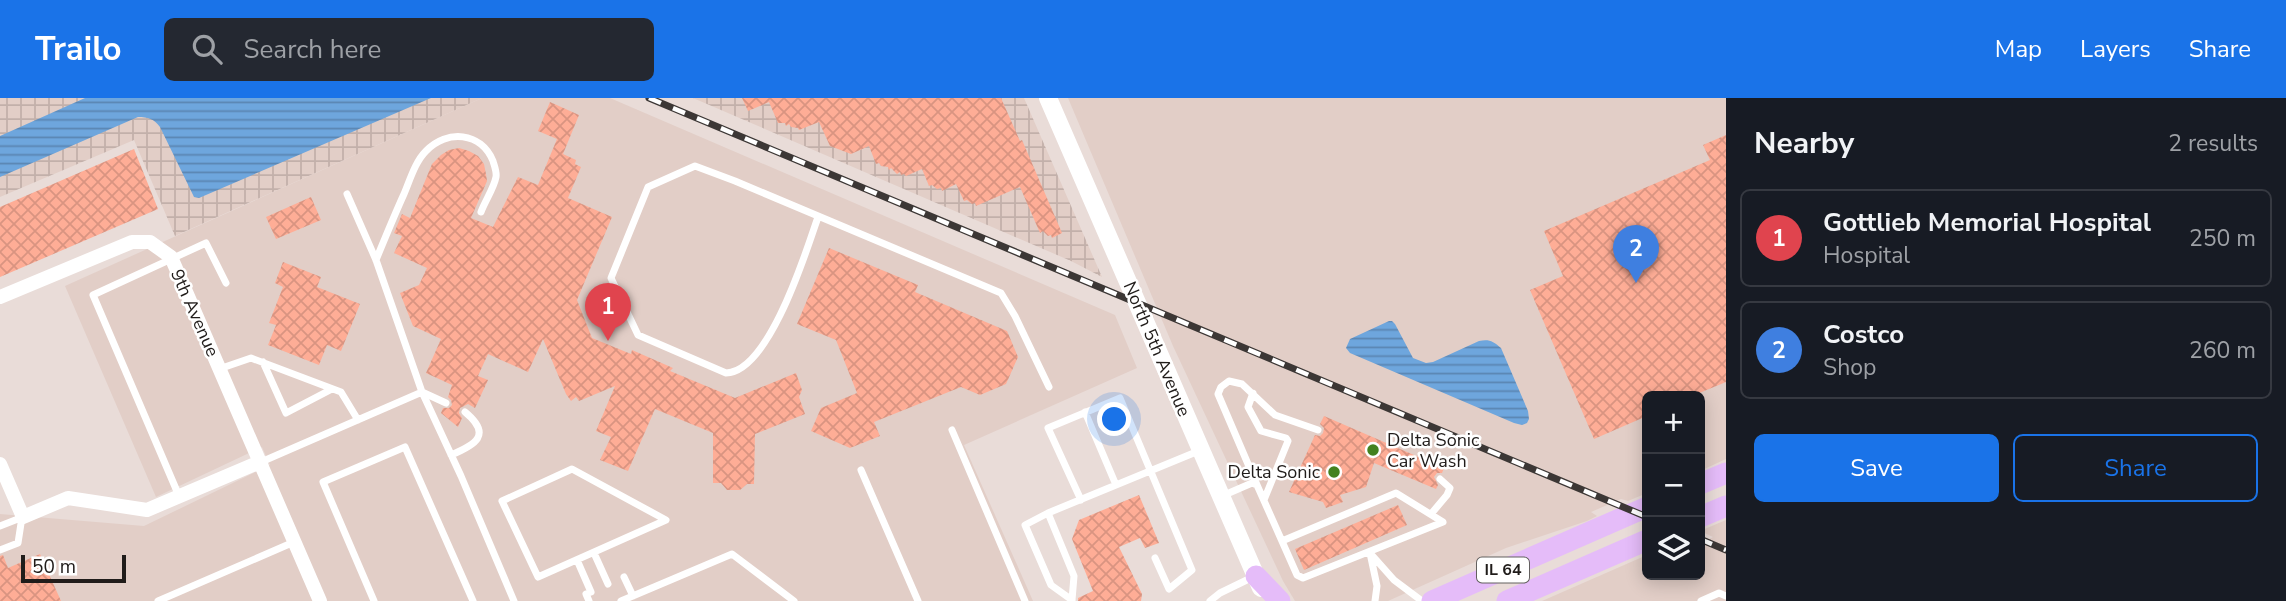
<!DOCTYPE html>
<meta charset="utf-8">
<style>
body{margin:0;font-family:"Nunito Sans",sans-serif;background:#242831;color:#f1f3f6}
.controls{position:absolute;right:21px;bottom:21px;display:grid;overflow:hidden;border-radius:10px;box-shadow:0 4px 18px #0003}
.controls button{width:63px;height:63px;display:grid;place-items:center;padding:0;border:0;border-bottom:2px solid #363941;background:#171b24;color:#f1f3f6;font:35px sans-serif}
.scale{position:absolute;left:21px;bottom:18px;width:105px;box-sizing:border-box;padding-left:7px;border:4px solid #201c1a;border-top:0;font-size:19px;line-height:24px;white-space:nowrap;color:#201c1a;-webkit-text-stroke:5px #fff;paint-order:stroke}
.you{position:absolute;left:1115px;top:322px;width:24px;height:24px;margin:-18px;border:5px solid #fff;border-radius:50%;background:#1a73e8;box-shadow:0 0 0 10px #1a73e833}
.badge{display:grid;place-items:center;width:46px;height:46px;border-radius:50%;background:#1a73e8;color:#fff;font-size:23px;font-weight:700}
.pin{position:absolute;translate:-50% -58px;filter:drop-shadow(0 2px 4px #0008)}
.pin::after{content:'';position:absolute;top:37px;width:24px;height:21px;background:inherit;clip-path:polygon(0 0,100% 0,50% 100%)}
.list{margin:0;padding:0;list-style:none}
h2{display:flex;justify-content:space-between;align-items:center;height:91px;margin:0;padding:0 28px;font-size:30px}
h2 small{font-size:23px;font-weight:400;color:#9ea1a6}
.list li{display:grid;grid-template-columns:46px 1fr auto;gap:21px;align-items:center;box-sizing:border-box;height:98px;margin:0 14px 14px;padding:0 14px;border:2px solid #363941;border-radius:10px}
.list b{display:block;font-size:26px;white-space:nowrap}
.list p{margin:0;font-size:23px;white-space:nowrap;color:#9ea1a6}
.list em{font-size:23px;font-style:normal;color:#9ea1a6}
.actions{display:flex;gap:14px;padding:21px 28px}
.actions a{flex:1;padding:16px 0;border:2px solid #1a73e8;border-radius:10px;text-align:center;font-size:24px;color:#1a73e8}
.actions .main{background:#1a73e8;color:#fff}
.icon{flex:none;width:38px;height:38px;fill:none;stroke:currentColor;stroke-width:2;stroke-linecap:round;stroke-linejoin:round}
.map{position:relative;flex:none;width:1726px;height:503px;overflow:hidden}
header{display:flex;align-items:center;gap:42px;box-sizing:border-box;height:98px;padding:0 35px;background:#1a73e8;color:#fff}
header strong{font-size:33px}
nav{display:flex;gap:38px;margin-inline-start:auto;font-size:24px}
.search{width:490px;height:63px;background:#242831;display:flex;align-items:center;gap:18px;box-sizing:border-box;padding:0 24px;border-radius:10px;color:#9ea1a6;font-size:26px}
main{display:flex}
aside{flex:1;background:#171b24}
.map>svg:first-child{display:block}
.built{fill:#e2cec7}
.industrial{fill:url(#industrial-grid)}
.water{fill:url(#water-rules)}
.building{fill:url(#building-cross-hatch)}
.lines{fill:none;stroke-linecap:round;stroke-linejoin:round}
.service{stroke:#fff;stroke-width:7}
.minor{stroke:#fff;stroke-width:14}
.tertiary{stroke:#fff;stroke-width:18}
.primary{stroke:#e5bcf9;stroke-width:21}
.rail-casing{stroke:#3c3735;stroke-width:7}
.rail{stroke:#fff;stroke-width:4.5;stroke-dasharray:13;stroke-linecap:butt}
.poi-dot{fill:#43811f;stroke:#fff;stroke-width:2.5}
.labels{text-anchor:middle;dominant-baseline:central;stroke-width:5;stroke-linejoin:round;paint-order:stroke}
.shield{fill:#fff;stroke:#63605f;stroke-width:2}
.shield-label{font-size:16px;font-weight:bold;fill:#201c1a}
.street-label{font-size:18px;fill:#201c1a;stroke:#fff}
.poi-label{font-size:18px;fill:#201c1a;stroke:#fff;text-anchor:start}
</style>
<header>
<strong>Trailo</strong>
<div class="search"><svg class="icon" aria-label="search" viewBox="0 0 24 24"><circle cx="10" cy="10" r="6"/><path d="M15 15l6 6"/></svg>Search here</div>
<nav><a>Map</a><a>Layers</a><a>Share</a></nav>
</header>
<main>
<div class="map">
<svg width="1726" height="503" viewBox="0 0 1726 503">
<defs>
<pattern id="industrial-grid" width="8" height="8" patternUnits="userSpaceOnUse" patternTransform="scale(1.75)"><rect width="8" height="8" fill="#e2cec7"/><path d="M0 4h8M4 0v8" fill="none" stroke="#c2b0aa"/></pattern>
<pattern id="water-rules" width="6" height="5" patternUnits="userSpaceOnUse" patternTransform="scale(1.75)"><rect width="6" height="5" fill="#6ea6dd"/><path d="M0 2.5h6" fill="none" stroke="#5a86b2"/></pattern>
<pattern id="building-cross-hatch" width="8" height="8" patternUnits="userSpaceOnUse" patternTransform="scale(1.75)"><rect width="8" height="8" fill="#fead96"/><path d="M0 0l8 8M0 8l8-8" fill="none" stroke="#d99481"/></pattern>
</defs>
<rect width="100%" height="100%" fill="#e9dcd8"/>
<!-- built -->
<path class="built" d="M482,0H610L1115,217L1137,270L964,347L1033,503H0V416L144,428L270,367L262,349L156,399L65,188Z
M1068,0H1726V361L1700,373V298H1647V395L1628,403L1621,401L1591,414L1597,418L1587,423L1506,450L1388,503H1295L1283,483L1173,248Z
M1726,422V503H1542L1647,457V477H1700V446L1713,439L1700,433Z"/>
<!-- industrial -->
<path class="industrial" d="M0,0H482L175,138L134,42L0,99Z
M693,0H1024L1102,179L1071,163Z"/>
<!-- water -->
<path class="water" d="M85,0H431L199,100L194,99L160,29C154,21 148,19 138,19L0,79V38Z
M1389,223H1392L1395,226L1413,260L1426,265L1433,264L1479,243C1489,241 1493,243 1501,250L1528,313L1529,321L1527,325L1522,327L1514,325L1350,255L1346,250L1350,241Z"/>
<!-- building -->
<path class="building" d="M742,0H1001L1020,43L1022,42L1062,135L1052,140L1051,137L1048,138L1043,133L1040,135L1020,89L976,108L975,105L972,106L967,102L964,103L956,86L942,93L941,90L937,91L932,87L929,88L922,71L906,78L904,76L901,77L900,74L897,76L891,70L889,72L888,69L881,68L879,65L876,66L869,48L851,56L830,48L819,24L799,32L798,30L791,29L789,26L786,28L785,25H778L769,4L748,13Z
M550,4L579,17L563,56L576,62L575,66L581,69L568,100L612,119L577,202L592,240L631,256L632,252L673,270L670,273L735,300L796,275L802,292L799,299L805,316L755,336L754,386H747L740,392H727L721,385H713V335L655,311L628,373L600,362L611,339L596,333L615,288L579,303L576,299L571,303L566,296L543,241L528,274L488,256L478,278L488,282L475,310L468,306L460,310L459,315L462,320L458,329L441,315L443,310H449L452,307L451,302L448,299L452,287L426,275L441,241L413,228L400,195L419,187L427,170L394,155L402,138L394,135L402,116L410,120L432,66L441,57L449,52L459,50L469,53L478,58L484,66L486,76L487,83L471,120L493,129L518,79L538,87L557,41L538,33Z
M1726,37V284L1692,298H1647V318L1594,341L1530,192L1563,178L1544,133L1710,62L1703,47Z
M134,51L158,111L0,179V109Z
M311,99L321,122L276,141L266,119Z
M829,150L918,187L915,194L1007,233L1018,259L1006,286L980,297L961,289L874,324L880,338L850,350L811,333L821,310L857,295L836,242L797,226Z
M283,164L321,179L317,189L360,206L341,253L327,247L319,267L268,247L276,227L269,225L283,189L275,185Z
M1324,318L1444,370L1442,375H1437L1434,379L1438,387L1436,391L1374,365L1366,389L1340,397L1343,404L1326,410L1323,404L1289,394L1315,337L1320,338L1323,335L1324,330L1320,326Z
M1139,397L1159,445L1145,450L1140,440L1119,449L1142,496L1141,503H1078V500L1093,493L1072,441L1079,422Z
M1398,407L1407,427L1304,472L1295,451Z
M40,456L61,503H0V458L3,457L8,470Z"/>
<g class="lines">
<!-- service -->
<path class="service" d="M347,96L376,162L422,294L461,378L514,503
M818,119C806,154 769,274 726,275L638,237L611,180L648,89L695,68L735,83L1001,195L1015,218L1049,289
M376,162C385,140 394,118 404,96C410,82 415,64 426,53C447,31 481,34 493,63C494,67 497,74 496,79C494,90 485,103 481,114
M263,264L286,315L332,291
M219,271L251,260L341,294L358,322
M1253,295L1248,309L1261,333L1286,340L1288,343L1264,402
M1085,314L1116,387
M952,332L1025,503
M451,357C475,347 493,337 465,314
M261,364L422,294L446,305
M572,371L666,422L538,479L502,403Z
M861,372L918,503
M1257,387L1218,296L1221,289L1229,283L1242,286L1275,317L1318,332
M179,398L93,197L206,145L226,185
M1222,398L1252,385L1257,387L1297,477L1303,480L1443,424L1396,395L1282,443
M1081,402L1048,330L1120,300L1192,472L1169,491L1155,460
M1048,415L1025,427L1051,487L1072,502
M1431,416L1447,397L1450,390L1440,381
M0,428L23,419
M0,452L18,445L22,419
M594,455L608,486
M1370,455L1394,482L1422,503
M1370,455L1377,488L1375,503
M577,462L591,494
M624,479L633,498
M586,496L589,503
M1072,502L1074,478L1048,415L1201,352
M158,503L294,444
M374,503L323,384L405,349L473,503
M621,503L732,456L794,503
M1210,503L1220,495L1255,478
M1701,503L1719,495L1726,498"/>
<!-- minor -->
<path class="minor" d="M0,199L132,144H150L171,159L320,503
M0,366L23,419L68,400L147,412L260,364"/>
<!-- tertiary -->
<path class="tertiary" d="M1048,0L1261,490"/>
<!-- primary -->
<path class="primary" d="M1700,386L1726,375
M1700,419L1726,408
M1256,478L1280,503
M1432,503L1647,409
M1507,503L1647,442"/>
<!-- rail casing -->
<g class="rail-casing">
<path id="rail" d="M649,0L1647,419
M1700,441L1726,452"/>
</g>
<!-- rail -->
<use href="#rail" class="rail"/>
</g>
<!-- markers -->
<g class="poi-dot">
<circle cx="1373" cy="352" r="7"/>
<circle cx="1334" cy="374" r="7"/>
</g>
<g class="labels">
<!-- shield labels -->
<rect class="shield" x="1477" y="459.5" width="52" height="25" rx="5"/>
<g class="shield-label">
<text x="1503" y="472">IL 64</text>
</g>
<!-- street labels -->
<g class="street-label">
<text transform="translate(195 215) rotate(66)">9th Avenue</text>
<text transform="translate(1157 251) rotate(67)">North 5th Avenue</text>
</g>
<!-- poi labels -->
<g class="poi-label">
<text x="1387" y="342">Delta Sonic<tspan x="1387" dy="21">Car Wash</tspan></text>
<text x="1320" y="374" text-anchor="end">Delta Sonic</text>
</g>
</g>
</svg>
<div class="controls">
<button>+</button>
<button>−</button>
<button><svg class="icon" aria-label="layers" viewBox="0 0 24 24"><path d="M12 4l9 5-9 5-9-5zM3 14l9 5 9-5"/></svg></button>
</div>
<div class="scale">50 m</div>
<div class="you"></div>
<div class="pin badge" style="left:608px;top:243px;background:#e0444e">1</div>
<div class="pin badge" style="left:1636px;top:185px;background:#3f7fe0">2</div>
</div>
<aside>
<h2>Nearby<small>2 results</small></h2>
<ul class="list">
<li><span class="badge" style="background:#e0444e">1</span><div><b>Gottlieb Memorial Hospital</b><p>Hospital</p></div><em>250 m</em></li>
<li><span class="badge" style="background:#3f7fe0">2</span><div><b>Costco</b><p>Shop</p></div><em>260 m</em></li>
</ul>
<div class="actions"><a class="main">Save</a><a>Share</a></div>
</aside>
</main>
